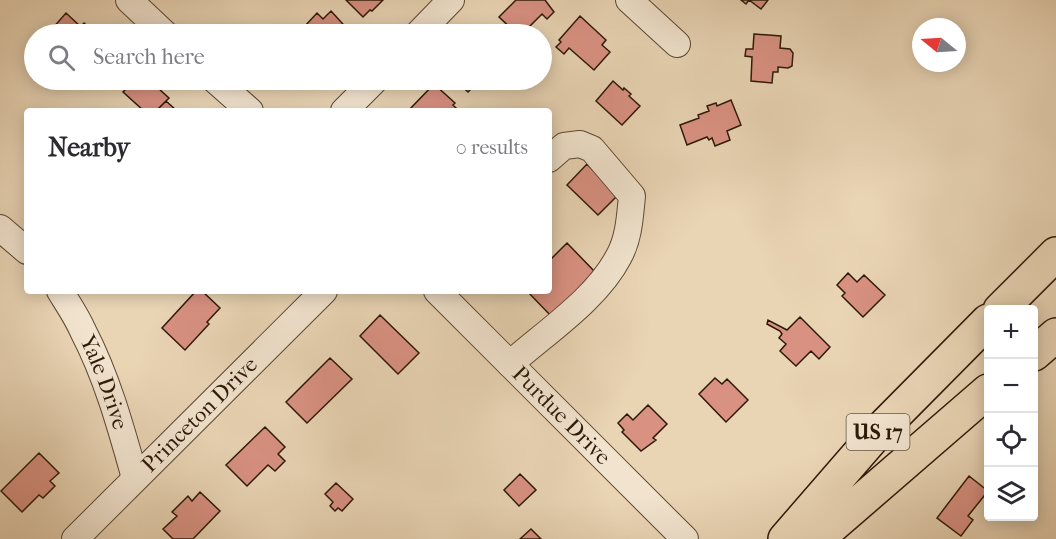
<!DOCTYPE html>
<meta charset="utf-8">
<style>
body{margin:0;font-family:"IM FELL French Canon",serif;background:#f7f7f7;color:#2b2b33}
.controls{position:absolute;right:18px;bottom:18px;display:grid;overflow:hidden;border-radius:6px;box-shadow:0 3px 15px #0003}
.controls button{width:54px;height:54px;display:grid;place-items:center;padding:0;border:0;border-bottom:2px solid #e1e1e2;background:#fff;color:#2b2b33;font:30px sans-serif}
.compass{position:absolute;left:912px;top:18px;width:54px;height:54px;border-radius:50%;background:#fff;box-shadow:0 3px 15px #0003;rotate:288deg}
.list{margin:0;padding:0;list-style:none}
h2{display:flex;justify-content:space-between;align-items:center;height:78px;margin:0;padding:0 24px;font-size:26px}
h2 small{font-size:20px;font-weight:400;color:#7c7c81}
.icon{flex:none;width:33px;height:33px;fill:none;stroke:currentColor;stroke-width:2;stroke-linecap:round;stroke-linejoin:round}
.map{position:relative;flex:none;width:1056px;height:539px;overflow:hidden}
.search{position:absolute;background:#fff;box-shadow:0 3px 15px #0003;left:24px;top:24px;width:528px;height:66px;display:flex;align-items:center;gap:15px;box-sizing:border-box;padding:0 21px;border-radius:33px;color:#7c7c81;font-size:22px}
.panel{position:absolute;background:#fff;box-shadow:0 3px 15px #0003;left:24px;top:108px;width:528px;height:186px;border-radius:6px}
.map>svg:first-child{display:block}
.building{fill:#d99182;stroke:#2d1908;stroke-width:1.5}
.lines{fill:none;stroke-linecap:round;stroke-linejoin:round}
.minor-casing{stroke:#5c4833;stroke-width:28}
.highway-casing{stroke:#2d1908;stroke-width:36}
.minor{stroke:#f1e3ce;stroke-width:26}
.highway{stroke:#e9d4b4;stroke-width:33}
.labels{text-anchor:middle;dominant-baseline:central;stroke-width:5;stroke-linejoin:round;paint-order:stroke}
.shield{fill:#f1e3ce;stroke:#685643;stroke-width:1.5}
.shield-label{font-size:21px;font-weight:bold;fill:#2d1908}
.street-label{font-size:22px;fill:#2d1908;stroke:#f1e3ce}
</style>
<div class="map">
<svg width="1056" height="539" viewBox="0 0 1056 539">
<rect width="100%" height="100%" fill="#e9d4b4"/>
<filter id="stains"><feTurbulence type="fractalNoise" baseFrequency=".00333" numOctaves="4"/><feColorMatrix values="0 0 0 0 .2 0 0 0 0 .09 0 0 0 0 .02 0 0 0 .5 -.17"/></filter>
<radialGradient id="worn" r=".72"><stop offset=".6" stop-color="#630" stop-opacity="0"/><stop offset="1" stop-color="#630" stop-opacity=".3"/></radialGradient>
<!-- building -->
<path class="building" d="M346,0H383L372,11L370,10L363,17Z
M516,0H545L554,12L547,19L542,14L522,34H517L499,17Z
M741,0H768L761,9L749,0L746,4Z
M331,11L352,34H308L311,32L305,26L317,13L323,19Z
M66,13L81,27L74,34H57L52,29Z
M580,16L606,40L602,45L610,52L594,70L569,48L564,54L556,47L561,42L559,40Z
M84,23L96,34H74Z
M754,34L781,36L780,48L790,49L793,53L792,66L788,68L778,67V72H773L772,83L751,81L752,57L745,56L746,49H753Z
M135,80H149L169,98L156,111H144L123,92Z
M455,80H480L468,92Z
M613,81L623,90L624,88L631,94L629,96L640,106L622,125L596,101Z
M434,84L455,103L453,105L458,110L408,111Z
M731,100L741,125L727,131L730,140L715,146L712,138L709,140L707,137L687,145L680,125L699,118L698,115L709,111L707,106L716,103L717,106Z
M166,101L177,111H156Z
M587,164L618,195L598,215L567,185Z
M567,243L595,272L551,316L527,291H549V261Z
M848,273L857,282L864,275L885,295L863,317L842,296L845,293L837,285Z
M196,291H202L220,308L207,322L209,324L185,350L162,328Z
M380,315L419,353L398,374L360,336Z
M800,317L830,347L819,359L811,351L796,366L780,351L786,344L779,338L782,334L780,331L767,324L768,320L787,330Z
M330,358L352,379L307,423L286,402Z
M715,378L722,384L727,379L748,400L726,422L699,394Z
M648,405L667,424L653,438L656,440L641,451L622,432L624,430L618,423L627,414L633,420Z
M265,427L285,447L278,454L285,461L275,471L268,465L247,486L226,465Z
M39,453L59,473L50,481L55,486L43,498L39,495L22,512L1,491Z
M520,474L536,490L519,506L504,490Z
M969,476L988,491L968,516L973,520L961,536L937,518Z
M336,483L353,499L342,511L338,508L335,511L330,506L333,502L325,494Z
M200,492L220,511L193,539H173L163,529L177,516L172,512L188,496L192,501Z
M531,529L541,539H520Z"/>
<g class="lines">
<!-- minor casing -->
<g class="minor-casing">
<g id="minor">
<path d="M129,0L165,34"/>
<path d="M629,0L677,44"/>
<path d="M418,34L451,0"/>
<path d="M215,80L250,111"/>
<path d="M344,111L375,80"/>
<path d="M0,228L27,251"/>
<path id="s1" d="M60,291C68,304 77,317 83,331C107,377 121,428 135,478"/>
<path id="s2" d="M437,291L685,539"/>
<path d="M510,364C546,332 597,299 619,256C629,238 630,216 632,196L592,149L580,144L564,146L549,159"/>
<path id="s3" d="M75,539L324,291"/>
</g>
</g>
<!-- highway casing -->
<g class="highway-casing">
<path id="highway" d="M1000,310L1056,254
M1034,354L1056,335
M785,539L876,434L988,321
M817,539L988,391"/>
</g>
<!-- minor -->
<use href="#minor" class="minor"/>
<!-- highway -->
<use href="#highway" class="highway"/>
</g>
<g class="labels">
<!-- shield labels -->
<rect class="shield" x="846.5" y="414" width="63" height="36" rx="4.5"/>
<g class="shield-label">
<text x="878" y="432">US 17</text>
</g>
<!-- street labels -->
<g class="street-label">
<text stroke="none"><textPath href="#s1" startOffset="102">Yale Drive</textPath></text>
<text stroke="none"><textPath href="#s3" startOffset="176">Princeton Drive</textPath></text>
<text stroke="none"><textPath href="#s2" startOffset="176">Purdue Drive</textPath></text>
</g>
</g>
<rect width="100%" height="100%" filter="url(#stains)"/>
<rect width="100%" height="100%" fill="url(#worn)"/>
</svg>
<div class="controls">
<button>+</button>
<button>−</button>
<button><svg class="icon" aria-label="locate" viewBox="0 0 24 24"><circle cx="12" cy="12" r="6"/><path d="M12 2v4M12 18v4M2 12h4M18 12h4"/></svg></button>
<button><svg class="icon" aria-label="layers" viewBox="0 0 24 24"><path d="M12 4l9 5-9 5-9-5zM3 14l9 5 9-5"/></svg></button>
</div>
<svg class="compass" viewBox="-18 -18 36 36"><path d="M0-13l5 13h-10z" fill="#e53935"/><path d="M0 13l5-13h-10z" fill="#7c7c81"/></svg>
<div class="search"><svg class="icon" aria-label="search" viewBox="0 0 24 24"><circle cx="10" cy="10" r="6"/><path d="M15 15l6 6"/></svg>Search here</div>
<section class="panel">
<h2>Nearby<small>0 results</small></h2>
<ul class="list">
</ul>
</section>
</div>
